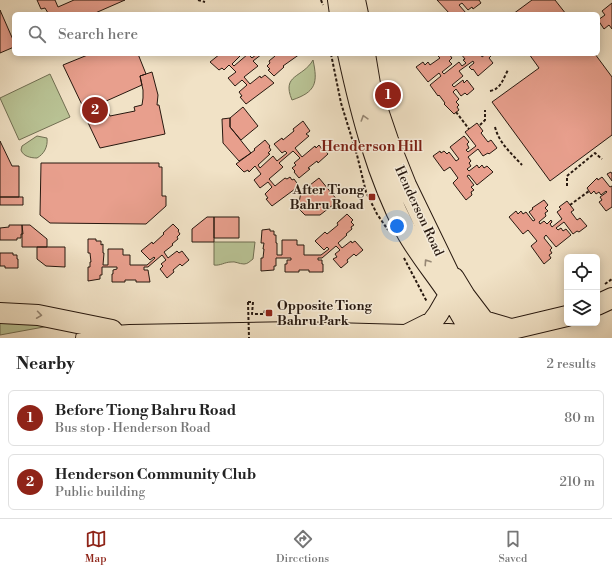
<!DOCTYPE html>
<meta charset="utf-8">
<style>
body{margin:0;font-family:"Libre Bodoni",serif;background:#f2f2f2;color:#222}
.controls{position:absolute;right:12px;bottom:12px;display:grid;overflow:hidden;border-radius:6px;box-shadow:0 2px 10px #0003}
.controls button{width:36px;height:36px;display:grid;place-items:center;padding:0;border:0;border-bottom:1px solid #e0e0e0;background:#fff;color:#222;font:20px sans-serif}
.you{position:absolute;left:397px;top:226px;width:14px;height:14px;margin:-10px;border:3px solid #fff;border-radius:50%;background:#1a73e8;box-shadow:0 0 0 6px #1a73e833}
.badge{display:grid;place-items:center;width:26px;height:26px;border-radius:50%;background:#8f2418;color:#fff;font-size:13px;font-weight:700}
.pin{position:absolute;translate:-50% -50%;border:2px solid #fff;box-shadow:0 1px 4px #0006}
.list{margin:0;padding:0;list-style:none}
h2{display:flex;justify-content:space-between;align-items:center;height:52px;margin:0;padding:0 16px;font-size:17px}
h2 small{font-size:13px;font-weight:400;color:#767676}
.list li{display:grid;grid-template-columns:26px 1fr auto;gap:12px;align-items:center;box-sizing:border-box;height:56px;margin:0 8px 8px;padding:0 8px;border:1px solid #e0e0e0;border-radius:6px}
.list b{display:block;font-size:15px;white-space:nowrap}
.list p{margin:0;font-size:13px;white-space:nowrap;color:#767676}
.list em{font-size:13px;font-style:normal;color:#767676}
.icon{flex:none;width:22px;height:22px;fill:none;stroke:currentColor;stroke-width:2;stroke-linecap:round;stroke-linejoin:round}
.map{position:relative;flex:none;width:612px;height:338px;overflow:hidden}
.search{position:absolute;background:#fff;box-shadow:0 2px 10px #0003;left:12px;right:12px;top:12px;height:44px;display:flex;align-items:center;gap:10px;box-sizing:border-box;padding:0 14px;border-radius:6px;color:#767676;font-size:15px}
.sheet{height:180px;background:#fff}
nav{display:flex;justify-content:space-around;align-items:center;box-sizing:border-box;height:56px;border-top:1px solid #e0e0e0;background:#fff;font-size:11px;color:#767676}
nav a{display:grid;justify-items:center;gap:2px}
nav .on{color:#8f2418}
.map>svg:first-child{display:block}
.green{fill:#b9c395;stroke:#706e52}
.building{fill:#e89f8d;stroke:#27180f}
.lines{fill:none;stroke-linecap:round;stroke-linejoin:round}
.major-casing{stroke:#27180f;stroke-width:22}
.path{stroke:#27180f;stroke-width:2;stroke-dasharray:3 2;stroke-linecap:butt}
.major{stroke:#f1e2c6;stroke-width:20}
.path-bridge{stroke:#27180f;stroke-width:2;stroke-dasharray:3 2;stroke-linecap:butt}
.oneway{stroke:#968774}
.poi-dot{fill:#8f2418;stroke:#f6ecda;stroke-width:1.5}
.labels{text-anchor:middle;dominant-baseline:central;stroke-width:3;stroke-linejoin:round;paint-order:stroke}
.poi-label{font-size:13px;font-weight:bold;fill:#27180f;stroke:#f6ecda;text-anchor:end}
.street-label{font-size:13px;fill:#27180f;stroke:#f6ecda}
.neighbourhood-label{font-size:14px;font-weight:bold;fill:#7a1f14;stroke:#f6ecda}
</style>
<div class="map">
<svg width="612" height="338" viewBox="0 0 612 338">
<rect width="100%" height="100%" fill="#f1e2c6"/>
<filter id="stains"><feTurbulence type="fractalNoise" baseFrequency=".005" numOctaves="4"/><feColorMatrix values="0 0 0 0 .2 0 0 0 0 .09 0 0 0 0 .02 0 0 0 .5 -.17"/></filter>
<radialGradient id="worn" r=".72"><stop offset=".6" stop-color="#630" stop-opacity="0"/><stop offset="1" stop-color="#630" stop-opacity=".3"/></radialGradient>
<!-- green -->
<path class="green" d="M313,60C318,83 316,92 292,100C281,74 303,78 313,60Z
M50,74L70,117L19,140L0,98Z
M37,136L47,138C48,147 44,154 37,158C30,158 23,156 21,150L22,146Z
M214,242H255L253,259C250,261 248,264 244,264C239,264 235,261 231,262C225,262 220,266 214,265Z
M0,319L60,324L0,335Z"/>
<!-- building -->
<path class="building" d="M37,0H55L58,7L74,0H125L93,14H45L48,13L45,8L41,9Z
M437,0H479L481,3L473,9L472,7L468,10L462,3L459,5L466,13L450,14Z
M532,0H555L566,14H513Z
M612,3V29L609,25L604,29L598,20L605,15L602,11Z
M0,10L14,42V47L0,53Z
M90,54H138L146,74L140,76L142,85L104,102L103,100L84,109L63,65Z
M220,54H242L232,64L234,66L248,54L252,58L257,54H262L253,61L258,66L244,77L250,84L260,76L261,78L265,75L274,83L246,104L240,97L242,96L239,92L247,85L242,80L235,86L228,78L236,72L229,65L224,70L222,68L219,70L210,62Z
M273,54L276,55L300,54L283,66L284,67L274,76L268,70L270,69L267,66L270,63L269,61L275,56Z
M441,54H449L452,58L449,61L452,64L442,72L444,74L459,62L462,66L466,63L463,60L465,59L461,54H482L481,55L482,57L486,54H489L491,56L489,58L493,63L478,76L473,69L472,70L469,67L474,63L473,61L459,71L463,76L452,85L454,87L463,80L464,83L467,80L474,89L467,95L465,93L461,96L456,89L453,92L459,99L456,102L459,105L457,107L459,110L454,114L444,104L445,103L439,95L438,96L430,85L441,76L439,73L428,82L416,67L423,62L425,65L428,62L430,65L440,58L438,56Z
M529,54H595L612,77V135L550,181L492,102L539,68Z
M152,72L158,95L157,105H159L165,134L100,148L82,110L103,100L110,116L135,111L134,107L142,105L143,98V90L140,76Z
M243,107L258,126L241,140L230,127V118Z
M230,118V127L251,153L239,161L223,143L222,119Z
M303,121L310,131L306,134L309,136L295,148L302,157L315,146L316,148L319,145L322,149L323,148L328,154L318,163L317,161L308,168L310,169L299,178L294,172L295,171L292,168L296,165L294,163L300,158L293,151L279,163L283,167L269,179L275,186L285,178L287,179L290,177L292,180L294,179L299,186L272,206L266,199L268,198L265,194L272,187L268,182L260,188L254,180L261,174L255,166L249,172L248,170L244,172L236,164L255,150L254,149L265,140L270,146L269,147L271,150L268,153L270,154L258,165L260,168L273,156L277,161L287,153L285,151L282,153L274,144L282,138L283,140L294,131L293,129Z
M477,123L483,131L481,133L488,142L491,140L497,148L489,154L488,153L483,156L478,149L468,157L471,161L469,163L471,166L467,169L469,171L477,165L479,168L482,165L484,168L487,166L493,172L477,185L469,175L467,176L474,185L471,187L474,190L471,192L472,195L466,200L453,183L458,178L450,167L444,171L433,156L440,151L441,153L444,151L447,154L449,152L456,161L459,159L450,147L464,136L469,142L467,144L469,148L466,150L468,152L476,146L465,132Z
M0,141L12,166H19V197H0Z
M41,163H159V167H162V196H166V206L146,224L50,223L40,215Z
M611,172L612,174V181L607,174Z
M602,177L610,187L612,186V207L606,211L599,202L602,200L600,197L607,192L606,191L601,195L599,192L596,194L594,191L591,194L587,188L597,178L598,180Z
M319,178L338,201L320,215H305L298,208L301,192Z
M0,197H23V205H0Z
M544,200L548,205L545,208L548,211L545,213L546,216L539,222L540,224L544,221L547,224L551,220L552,222L550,224L552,227L562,219L557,212L561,209L559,207L567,201L574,210L571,212L577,220L580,218L587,226L579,232L577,231L573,234L564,222L556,228L558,230L561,228L563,231L566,229L571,235L556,247L546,235L545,236L544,238L552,248L550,250L552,253L549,255L551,258L544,264L531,246L537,241L528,230L523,234L509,217L516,211L518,214L521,211L523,214L526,212L533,221L535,220L529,212L533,209L532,208Z
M347,214L353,220L351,222L354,225L351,227L352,229L346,234L347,235L338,243L342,248L351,241L352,243L355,241L363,250L356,256L354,254L347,260L348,262L341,268L333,259L337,257L335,254L340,250L336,246L322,258H318V260H322V264H323V272H309V270H299V272H285V264H287V260H291V258H276V266H274V270L261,271V258H263L264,249H263L264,243H261L262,230L270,229V231H274V235H276V243H277V255H282V240H297V245H304V255H321L329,249L327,247L324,250L315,241L325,232L327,234L338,225L337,223Z
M207,217H214V242H192V229Z
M214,217H239V238H214Z
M173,224L179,230L178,231L180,234L177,237L178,239L172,244L173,245L164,252L168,258L177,251L179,253L182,251L189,260L182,266L180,264L173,270L174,272L167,278L160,269L163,266L161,264L166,260L162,255L148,267H144V270H148L150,282H136V280H125V282H112V274H113V270L117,269V267H102V275H100V279L88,281V267H90V262H91L90,253H88V239H96V241H101V245L103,244V253H104L103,265H108V249H123V255H130V265H147L155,258L154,257L150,260L141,251L152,242L153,244L164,234L163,233Z
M9,225H22L23,234H21V238H17V240H0V228L9,227Z
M22,225H30L47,239V247H22Z
M37,247H65V267L46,266L37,259Z
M0,253H13V255H17V259H18V268H5V266H0Z"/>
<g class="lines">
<!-- major casing -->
<g class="major-casing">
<path id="major" d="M338,0L340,14
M355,0L358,14
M348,54C361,114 377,176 406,231C418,253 435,273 449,294C458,309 465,324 476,338
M365,54L371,90L388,140L406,185L452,280
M454,278L465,296L484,321L511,329
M597,305L612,298
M0,313L38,315L112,330
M408,334L432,322L438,314L449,295
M86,338L130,335L296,332L405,335L448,334L483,336L567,316"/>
</g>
<!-- path -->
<path class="path" d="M198,0L205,2
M321,0L323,5
M331,54L341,103L357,155L366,192L377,214L388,230
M490,91C501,89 503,79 508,70
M456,112L469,129
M480,125L485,120V110
M495,127C499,143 511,153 522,165
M567,186V176L595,153L602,159
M570,205L589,191
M404,258L427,302
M605,284L612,279
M248,302H253L252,314H264L265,310"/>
<!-- major -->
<use href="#major" class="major"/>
<!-- path-bridge -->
<path class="path-bridge" d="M248,302L249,338"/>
</g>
<!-- one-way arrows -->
<defs><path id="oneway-chevron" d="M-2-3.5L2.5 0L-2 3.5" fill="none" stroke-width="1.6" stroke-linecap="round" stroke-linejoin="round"/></defs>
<g class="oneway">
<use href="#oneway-chevron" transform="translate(364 118) rotate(-107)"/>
<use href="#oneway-chevron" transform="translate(427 262) rotate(-124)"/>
<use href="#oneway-chevron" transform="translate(39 315) rotate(8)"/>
</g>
<!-- markers -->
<g class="poi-dot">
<rect x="368" y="193" width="8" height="8" rx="2"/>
<rect x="265" y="309" width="8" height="8" rx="2"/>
</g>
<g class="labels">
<!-- poi labels -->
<g class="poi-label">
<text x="364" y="190">After Tiong<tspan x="364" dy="15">Bahru Road</tspan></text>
<text x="277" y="306" text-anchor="start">Opposite Tiong<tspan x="277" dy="15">Bahru Park</tspan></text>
</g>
<!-- street labels -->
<g class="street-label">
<text transform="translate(419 211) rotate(65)">Henderson Road</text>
</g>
<!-- neighbourhood labels -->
<g class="neighbourhood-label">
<text x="372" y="147">Henderson Hill</text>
</g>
</g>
<rect width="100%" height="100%" filter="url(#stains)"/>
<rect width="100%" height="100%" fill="url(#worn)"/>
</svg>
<div class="controls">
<button><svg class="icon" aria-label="locate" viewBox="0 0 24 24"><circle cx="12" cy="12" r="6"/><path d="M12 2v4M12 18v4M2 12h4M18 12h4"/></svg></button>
<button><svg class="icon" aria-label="layers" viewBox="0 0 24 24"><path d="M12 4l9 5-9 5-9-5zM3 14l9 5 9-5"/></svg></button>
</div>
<div class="you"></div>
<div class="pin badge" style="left:388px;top:95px">1</div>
<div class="pin badge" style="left:95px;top:110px">2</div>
<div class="search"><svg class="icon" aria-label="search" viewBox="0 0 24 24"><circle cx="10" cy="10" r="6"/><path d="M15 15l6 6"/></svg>Search here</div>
</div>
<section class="sheet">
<h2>Nearby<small>2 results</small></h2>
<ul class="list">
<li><span class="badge">1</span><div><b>Before Tiong Bahru Road</b><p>Bus stop · Henderson Road</p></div><em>80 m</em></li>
<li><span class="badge">2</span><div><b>Henderson Community Club</b><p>Public building</p></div><em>210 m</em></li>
</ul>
</section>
<nav>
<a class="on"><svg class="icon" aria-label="map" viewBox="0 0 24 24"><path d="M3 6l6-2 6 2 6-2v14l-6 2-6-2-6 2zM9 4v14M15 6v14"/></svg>Map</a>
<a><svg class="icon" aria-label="directions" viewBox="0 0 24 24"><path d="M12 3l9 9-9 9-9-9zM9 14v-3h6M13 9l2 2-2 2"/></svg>Directions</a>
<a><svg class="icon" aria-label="saved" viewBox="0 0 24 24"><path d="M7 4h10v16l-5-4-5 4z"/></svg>Saved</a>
</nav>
